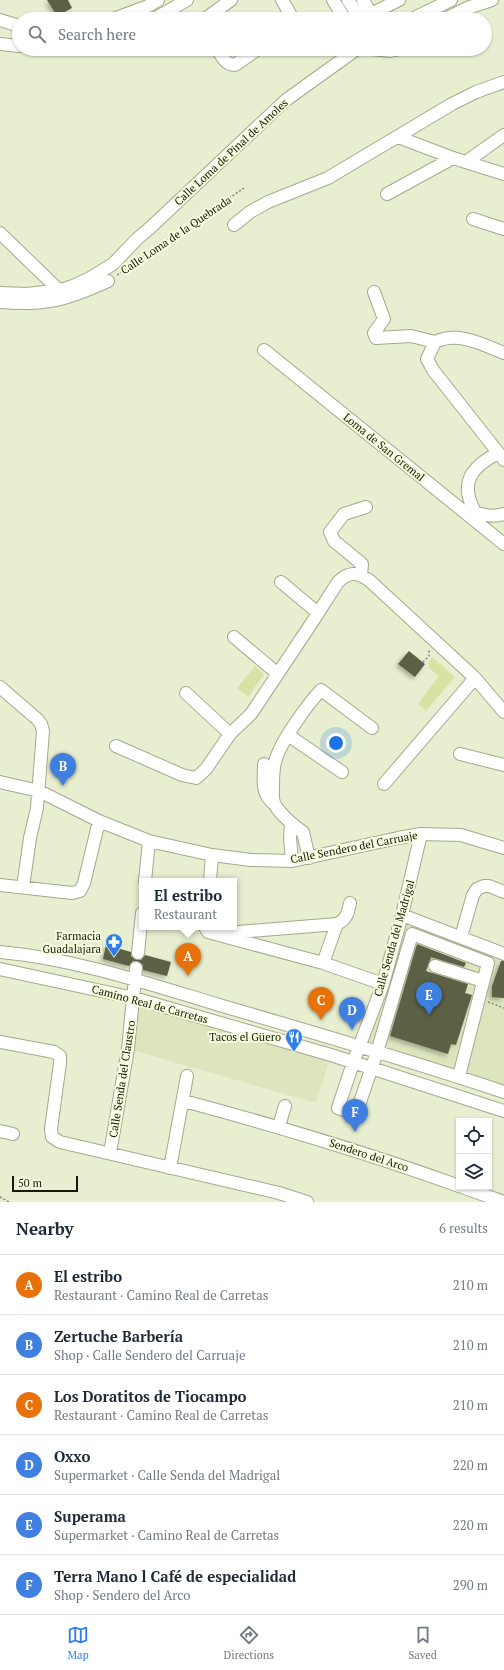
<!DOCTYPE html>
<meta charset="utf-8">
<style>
body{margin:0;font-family:"PT Serif",serif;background:#f6f6f7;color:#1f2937}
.controls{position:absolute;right:12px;bottom:12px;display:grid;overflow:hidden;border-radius:0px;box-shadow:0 1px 3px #0004}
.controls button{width:36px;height:36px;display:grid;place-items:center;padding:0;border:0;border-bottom:1px solid #e0e1e3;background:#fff;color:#1f2937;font:20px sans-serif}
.scale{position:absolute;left:12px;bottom:10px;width:66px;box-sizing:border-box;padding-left:4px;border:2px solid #16180d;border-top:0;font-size:11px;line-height:14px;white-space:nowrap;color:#16180d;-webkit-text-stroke:3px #f6fddd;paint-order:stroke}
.you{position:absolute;left:336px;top:743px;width:14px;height:14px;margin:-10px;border:3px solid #fff;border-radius:50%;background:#1a73e8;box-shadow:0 0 0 6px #1a73e833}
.badge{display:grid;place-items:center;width:26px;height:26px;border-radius:50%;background:#2e7de9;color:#fff;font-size:13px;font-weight:700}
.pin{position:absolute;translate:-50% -33px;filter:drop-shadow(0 1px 2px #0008)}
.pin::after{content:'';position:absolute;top:21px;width:14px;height:12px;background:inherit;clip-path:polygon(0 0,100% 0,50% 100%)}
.popup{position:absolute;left:139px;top:878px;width:98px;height:52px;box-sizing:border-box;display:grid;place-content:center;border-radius:0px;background:#fff;filter:drop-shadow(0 1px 3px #0005);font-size:13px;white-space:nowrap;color:#747a83}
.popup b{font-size:15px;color:#1f2937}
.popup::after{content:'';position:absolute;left:50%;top:100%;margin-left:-8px;border:8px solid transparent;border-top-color:#fff}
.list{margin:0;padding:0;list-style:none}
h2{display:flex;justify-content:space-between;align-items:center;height:52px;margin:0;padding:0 16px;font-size:17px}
h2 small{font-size:13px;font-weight:400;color:#747a83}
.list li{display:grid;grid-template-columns:26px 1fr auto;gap:12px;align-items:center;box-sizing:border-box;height:60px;padding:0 16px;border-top:1px solid #e0e1e3}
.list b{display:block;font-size:15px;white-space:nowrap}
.list p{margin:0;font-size:13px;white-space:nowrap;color:#747a83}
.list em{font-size:13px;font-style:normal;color:#747a83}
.icon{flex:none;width:22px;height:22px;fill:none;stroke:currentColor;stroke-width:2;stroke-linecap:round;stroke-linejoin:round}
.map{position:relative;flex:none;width:504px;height:1202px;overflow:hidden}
.search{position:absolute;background:#fff;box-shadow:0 1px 3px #0004;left:12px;right:12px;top:12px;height:44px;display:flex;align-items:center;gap:10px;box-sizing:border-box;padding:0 14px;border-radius:22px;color:#747a83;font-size:15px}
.sheet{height:412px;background:#fff}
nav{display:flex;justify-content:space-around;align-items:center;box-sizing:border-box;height:56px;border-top:1px solid #e0e1e3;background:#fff;font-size:11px;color:#747a83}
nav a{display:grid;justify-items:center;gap:2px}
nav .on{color:#2e7de9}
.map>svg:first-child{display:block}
.built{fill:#dde5be}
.green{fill:#d7e3a5}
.building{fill:#5b6045;filter:url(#shadow)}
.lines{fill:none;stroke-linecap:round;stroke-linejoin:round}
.minor-casing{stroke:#a3aa8c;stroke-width:14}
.path{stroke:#818670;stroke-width:1.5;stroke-dasharray:2 2;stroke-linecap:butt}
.minor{stroke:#fff;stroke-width:12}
.labels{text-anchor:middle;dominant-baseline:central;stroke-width:4;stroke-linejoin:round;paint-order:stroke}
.street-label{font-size:11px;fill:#16180d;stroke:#f6fddd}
.poi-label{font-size:11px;fill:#16180d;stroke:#f6fddd;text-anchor:end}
</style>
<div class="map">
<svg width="504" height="1202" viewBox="0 0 504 1202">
<defs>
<filter id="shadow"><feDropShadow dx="-2.5" dy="2.5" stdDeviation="2" flood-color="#0004"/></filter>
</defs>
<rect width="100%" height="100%" fill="#e8efd0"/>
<!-- built -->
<path class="built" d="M402,915L504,954V1092L359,1046Z
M134,998L331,1055L316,1103L128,1049Z"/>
<!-- green -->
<path class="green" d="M432,657L455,677L426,711L418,704L439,676L429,668L428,663Z
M255,666L264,674L248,697L237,688Z"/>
<!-- building -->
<path class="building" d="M47,0H68L72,8L57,16Z
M409,651L425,664L415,677L398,664Z
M417,944L466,963L464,967L431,957L426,971L468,984L465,993L472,995L456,1045L451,1044L448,1054L390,1036Z
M106,945L131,952V956L137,960H141L145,955L171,962L167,976L143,970V965L137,961H133L129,966L103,959Z
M501,961H504V998L492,997V986Z"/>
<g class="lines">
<!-- minor casing -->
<g class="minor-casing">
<path id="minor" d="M282,0L293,19
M333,0L345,19
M348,0L361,19
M363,0L371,14L399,0
M113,19L148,6L158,0
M154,19L187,0
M205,19L231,0
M412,19L451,0
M445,19L467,8L492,0
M0,20L19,26
M0,44L19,46
M217,49C222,56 225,65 235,65L258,49
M372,49L390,51L400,49
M398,137L453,158L504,174
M466,162L504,135
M387,194L453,158
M473,219L504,229
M234,225L250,212L268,202L328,178L452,104L476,92L504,82
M0,233L64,295
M374,292L384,319L374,333L376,338L411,336L435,342
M0,293L27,294L61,290L73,286L90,278L113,264L137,239L151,227L286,100L357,49
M0,302C46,306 66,300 108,281
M435,342L427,359L433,370L504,460
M435,342C458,331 482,344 504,353
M264,350L504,544
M498,453C471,467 459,483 475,512C485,516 494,517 504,514
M361,575L362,564L334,541L330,532L344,514L366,507
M281,582L318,613
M234,637L278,674
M0,687L37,719L41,724L43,731L37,808L30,838L23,887
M186,693L230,734
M288,735L342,772
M116,746L182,775L196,778L206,769L230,734L251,714L311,624L338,582C349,571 358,572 370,581L475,678L504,712
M460,754L504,765
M264,764C264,782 260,792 275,805
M0,782L39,791L99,821L149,841L212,855L251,860L292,861L398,838L421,834L461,835L504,848
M384,784L475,678
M291,825L290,838L292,861
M421,834L402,915L383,984L353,1063L338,1108L356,1114L377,1052L412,934L488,963L459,1076
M309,858L303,832C295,827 280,814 275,805C272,800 273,792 273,786C273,779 273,770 275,762C280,742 307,705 321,690L372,728
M145,881L149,841
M210,881L212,855
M0,885L72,893L80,891L84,883L99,821
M402,915L504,954
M205,927L208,932L323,963L383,984
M225,933L337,924C347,919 348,913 350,903
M461,937L473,895L477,889L484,886H489L504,892
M0,952C77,959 152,985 226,1007C319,1034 412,1061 504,1092
M138,953L142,913
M323,963L337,924
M435,966L483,981
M0,969L134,998L331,1055L504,1111
M0,1042L54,1052L60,1056V1063L51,1129L52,1137L60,1142L279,1193L307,1202
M184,1101C277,1126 368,1153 459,1186
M279,1126L285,1106
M0,1131L13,1134
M110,1153L128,1049L136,968
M170,1168L187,1076
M462,1187L504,1202"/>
</g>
<!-- path -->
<path class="path" d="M26,53L55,55L91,49
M117,275L244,188
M423,662L429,656V650
M488,1002L504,1008
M0,1197L9,1202"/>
<!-- minor -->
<use href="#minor" class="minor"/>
</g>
<!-- icons -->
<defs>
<g id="pharmacy-pin" transform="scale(0.9)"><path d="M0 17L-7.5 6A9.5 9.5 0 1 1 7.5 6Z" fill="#2e7de9" stroke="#f6fddd"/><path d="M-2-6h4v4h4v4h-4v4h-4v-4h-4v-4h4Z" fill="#fff"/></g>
<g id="restaurant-pin" transform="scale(0.9)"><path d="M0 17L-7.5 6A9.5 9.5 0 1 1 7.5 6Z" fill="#2e7de9" stroke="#f6fddd"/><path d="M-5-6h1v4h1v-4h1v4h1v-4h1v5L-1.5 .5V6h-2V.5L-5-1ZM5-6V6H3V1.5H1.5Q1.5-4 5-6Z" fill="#fff"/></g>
</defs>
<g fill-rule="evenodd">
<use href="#pharmacy-pin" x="114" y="942"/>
<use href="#restaurant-pin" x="294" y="1037"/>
</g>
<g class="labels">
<!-- street labels -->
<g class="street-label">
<text transform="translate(231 152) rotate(-43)">Calle Loma de Pinal de Amoles</text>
<text transform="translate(176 235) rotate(-34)">Calle Loma de la Quebrada</text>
<text transform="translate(384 447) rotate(39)">Loma de San Gremal</text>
<text transform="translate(354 847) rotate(-11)">Calle Sendero del Carruaje</text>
<text transform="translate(394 938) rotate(-74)">Calle Senda del Madrigal</text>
<text transform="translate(150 1004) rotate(15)">Camino Real de Carretas</text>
<text transform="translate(122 1079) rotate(-81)">Calle Senda del Claustro</text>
<text transform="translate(369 1155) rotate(18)">Sendero del Arco</text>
</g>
<!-- poi labels -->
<g class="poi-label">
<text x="101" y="936">Farmacia<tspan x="101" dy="13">Guadalajara</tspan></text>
<text x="281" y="1037">Tacos el Güero</text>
</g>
</g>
</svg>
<div class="controls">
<button><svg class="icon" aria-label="locate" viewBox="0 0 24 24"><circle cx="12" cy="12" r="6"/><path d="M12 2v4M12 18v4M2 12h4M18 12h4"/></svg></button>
<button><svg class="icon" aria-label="layers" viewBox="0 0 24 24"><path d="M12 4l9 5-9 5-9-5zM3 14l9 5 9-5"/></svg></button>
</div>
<div class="scale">50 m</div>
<div class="you"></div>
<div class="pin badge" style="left:188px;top:976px;background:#e8710a">A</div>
<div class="popup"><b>El estribo</b>Restaurant</div>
<div class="pin badge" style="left:63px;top:786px;background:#3f7fe0">B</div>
<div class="pin badge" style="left:321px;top:1020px;background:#e8710a">C</div>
<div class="pin badge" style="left:352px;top:1030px;background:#3f7fe0">D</div>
<div class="pin badge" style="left:429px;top:1015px;background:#3f7fe0">E</div>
<div class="pin badge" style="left:355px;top:1132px;background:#3f7fe0">F</div>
<div class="search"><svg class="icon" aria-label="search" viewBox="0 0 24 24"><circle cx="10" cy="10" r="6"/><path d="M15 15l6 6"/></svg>Search here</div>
</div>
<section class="sheet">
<h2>Nearby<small>6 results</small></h2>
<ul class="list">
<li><span class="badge" style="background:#e8710a">A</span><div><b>El estribo</b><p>Restaurant · Camino Real de Carretas</p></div><em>210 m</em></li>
<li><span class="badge" style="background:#3f7fe0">B</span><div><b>Zertuche Barbería</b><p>Shop · Calle Sendero del Carruaje</p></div><em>210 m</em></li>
<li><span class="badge" style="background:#e8710a">C</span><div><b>Los Doratitos de Tiocampo</b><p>Restaurant · Camino Real de Carretas</p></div><em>210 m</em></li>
<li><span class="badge" style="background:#3f7fe0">D</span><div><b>Oxxo</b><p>Supermarket · Calle Senda del Madrigal</p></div><em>220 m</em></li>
<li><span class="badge" style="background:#3f7fe0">E</span><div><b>Superama</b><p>Supermarket · Camino Real de Carretas</p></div><em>220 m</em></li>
<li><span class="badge" style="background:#3f7fe0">F</span><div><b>Terra Mano l Café de especialidad</b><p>Shop · Sendero del Arco</p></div><em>290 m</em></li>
</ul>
</section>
<nav>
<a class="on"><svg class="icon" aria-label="map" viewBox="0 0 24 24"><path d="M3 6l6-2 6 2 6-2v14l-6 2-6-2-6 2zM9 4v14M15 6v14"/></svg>Map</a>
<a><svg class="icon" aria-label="directions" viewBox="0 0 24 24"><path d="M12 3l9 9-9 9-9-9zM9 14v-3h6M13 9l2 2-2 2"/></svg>Directions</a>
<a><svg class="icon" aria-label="saved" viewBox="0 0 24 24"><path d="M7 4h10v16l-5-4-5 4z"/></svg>Saved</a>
</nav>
